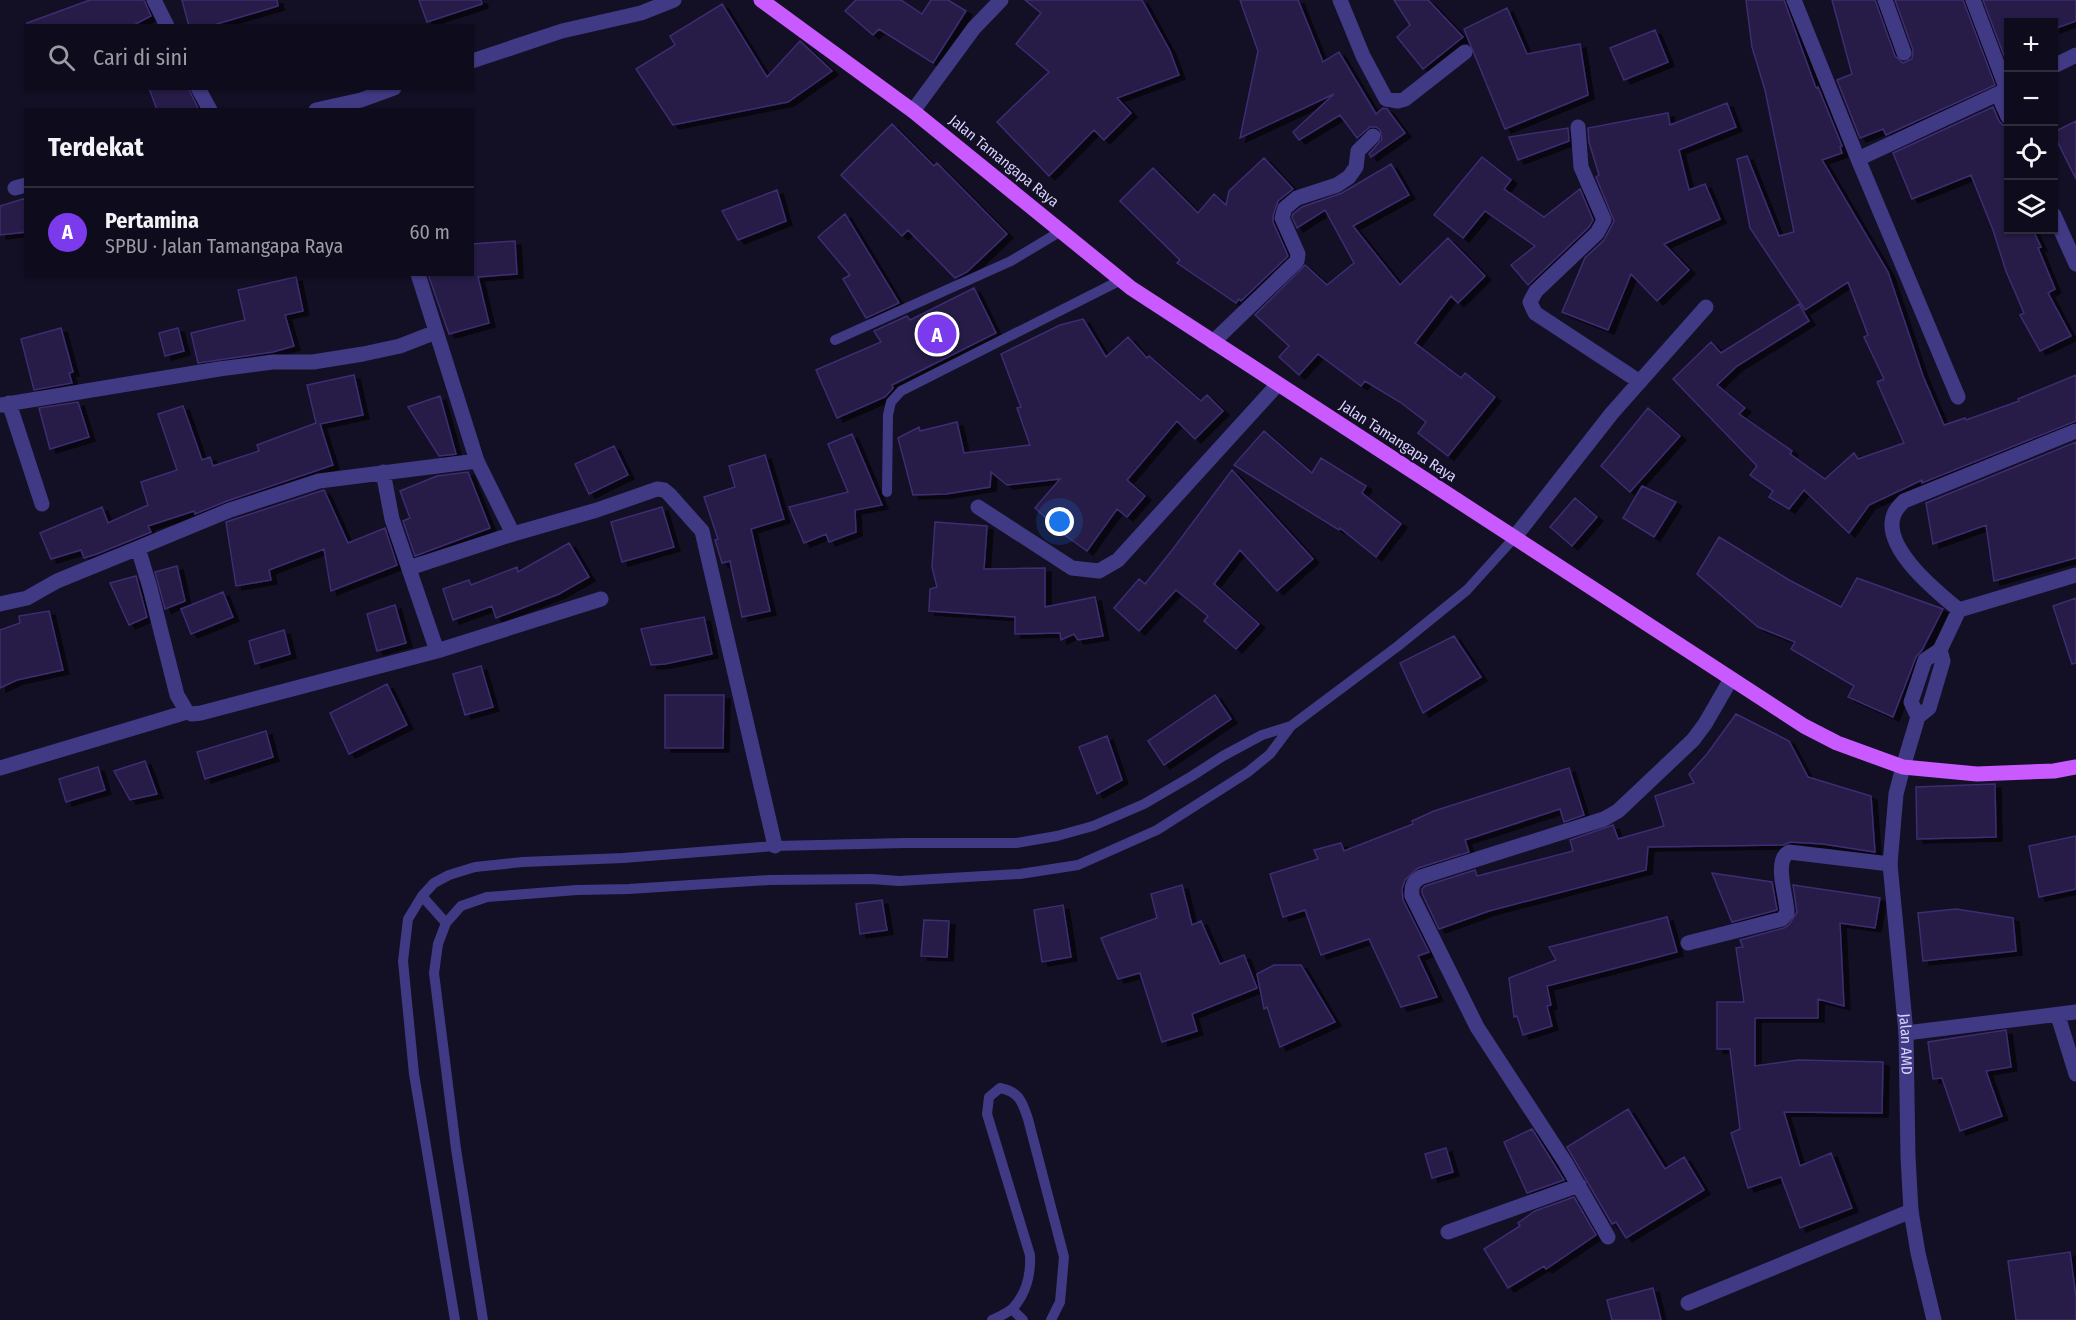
<!DOCTYPE html>
<html lang="id">
<meta charset="utf-8">
<style>
body{margin:0;font-family:"Fira Sans Condensed",sans-serif;background:#171425;color:#f1f3f6}
.controls{position:absolute;right:18px;top:18px;display:grid;overflow:hidden;border-radius:0px;box-shadow:0 2px 4px #0004}
.controls button{width:54px;height:54px;display:grid;place-items:center;padding:0;border:0;border-bottom:2px solid #2e2b3b;background:#0e0b1c;color:#f1f3f6;font:30px sans-serif}
.you{position:absolute;left:1060px;top:522px;width:21px;height:21px;margin:-15px;border:4px solid #fff;border-radius:50%;background:#1a73e8;box-shadow:0 0 0 9px #1a73e833}
.badge{display:grid;place-items:center;width:39px;height:39px;border-radius:50%;background:#7c3aed;color:#fff;font-size:20px;font-weight:700}
.pin{position:absolute;translate:-50% -50%;border:3px solid #fff;box-shadow:0 2px 6px #0006}
.list{margin:0;padding:0;list-style:none}
h2{display:flex;justify-content:space-between;align-items:center;height:78px;margin:0;padding:0 24px;font-size:26px}
h2 small{font-size:20px;font-weight:400;color:#9b9ba3}
.list li{display:grid;grid-template-columns:39px 1fr auto;gap:18px;align-items:center;box-sizing:border-box;height:90px;padding:0 24px;border-top:2px solid #2e2b3b}
.list b{display:block;font-size:22px;white-space:nowrap}
.list p{margin:0;font-size:20px;white-space:nowrap;color:#9b9ba3}
.list em{font-size:20px;font-style:normal;color:#9b9ba3}
.icon{flex:none;width:33px;height:33px;fill:none;stroke:currentColor;stroke-width:2;stroke-linecap:round;stroke-linejoin:round}
.map{position:relative;flex:none;width:2076px;height:1320px;overflow:hidden}
.search{position:absolute;background:#0e0b1c;box-shadow:0 2px 4px #0004;left:24px;top:24px;width:450px;height:66px;display:flex;align-items:center;gap:15px;box-sizing:border-box;padding:0 21px;border-radius:0px;color:#9b9ba3;font-size:22px}
.panel{position:absolute;background:#0e0b1c;box-shadow:0 2px 4px #0004;left:24px;top:108px;width:450px;height:168px;border-radius:0px}
.map>svg:first-child{display:block}
.building{fill:#251b46;stroke:#3e2d72;stroke-width:1.5;filter:url(#shadow)}
.lines{fill:none;stroke-linecap:round;stroke-linejoin:round}
.service{stroke:#403a84;stroke-width:10}
.minor{stroke:#403a84;stroke-width:15}
.tertiary{stroke:#403a84;stroke-width:15}
.primary{stroke:#c85aff;stroke-width:15}
.labels{text-anchor:middle;dominant-baseline:central;stroke-width:4.5;stroke-linejoin:round;paint-order:stroke}
.street-label{font-size:15px;fill:#dad3ff;stroke:#130f25}
</style>
<div class="map">
<svg width="2076" height="1320" viewBox="0 0 2076 1320">
<defs>
<filter id="shadow"><feDropShadow dx="6" dy="4" stdDeviation="0" flood-color="#0009"/></filter>
</defs>
<rect width="100%" height="100%" fill="#130f25"/>
<!-- building -->
<path class="building" d="M90,0H144L151,16L132,26H28L27,23Z
M182,0H277L278,6L210,26H189Z
M419,0H481L482,4L427,22Z
M856,0H901L922,14L931,0H948L966,11L933,63L879,29L873,35L845,11Z
M1025,0H1142L1170,51L1179,75L1117,98L1131,113L1104,140L1094,130L1049,176L997,122L1049,72L1016,44L1041,13Z
M1240,0H1298L1323,62L1339,52L1376,114L1383,108L1387,109L1405,133L1371,157L1369,154L1382,139L1380,130L1376,127H1370L1357,138L1340,115L1299,140L1293,132L1334,94L1240,138L1258,51Z
M1394,0H1428L1463,37L1423,69L1397,37L1410,25Z
M1746,0H1784L1816,88L1818,87L1842,146L1840,147L1842,153L1822,160L1888,272L1923,376L1944,425L1965,418L1966,420L2019,401L2018,399L2076,375V421L1922,483V480L1869,505L1849,533L1804,490L1789,509L1769,497L1773,491L1750,475L1757,466L1673,379L1711,342L1721,353L1799,304L1809,321L1737,366L1717,385L1745,408L1739,414L1792,451L1790,454L1825,479L1854,453L1858,459L1904,443L1877,382L1884,379L1864,337L1868,335L1848,282L1805,310L1750,228L1737,159L1747,156L1779,236L1794,232L1765,90L1752,47Z
M1832,0H1875L1895,56L1903,63L1912,59L1913,50L1895,0H1963L1995,85L1886,135L1883,129L1860,138L1837,80L1852,74Z
M1983,0H2076V21L2054,29V22H2008V66Z
M722,4L767,77L800,41L832,71L788,102L673,125L636,69L675,45L670,36Z
M1507,8L1527,54L1580,44L1588,95L1505,129L1464,29Z
M1655,30L1668,62L1624,80L1610,48Z
M149,88H188L199,110H157Z
M1727,103L1736,127L1679,150L1689,190L1705,184L1720,219L1664,244L1689,270L1657,301L1631,274L1608,330L1562,312L1585,258L1604,240L1614,221L1596,177L1599,175L1589,142L1588,128L1668,113L1670,125Z
M1993,107L1999,121L2003,125L2008,127V230H2033L2041,247L2038,248L2055,289L2048,293L2071,336L2040,351L2020,315L2024,313L2006,271L1993,230L1971,175L1912,199L1893,153Z
M2076,121V179L2054,135V132Z
M892,124L934,166L937,163L1007,234L967,272L955,278L908,230L902,236L841,175Z
M1568,128L1569,141L1518,160L1509,137Z
M1482,157L1511,180L1504,189L1544,217L1580,189L1593,220L1589,227L1528,285L1511,265L1535,246L1485,211L1463,238L1434,215Z
M1264,158L1293,189L1278,201L1273,216V222L1288,256L1241,301L1239,299L1236,303L1177,263L1180,260L1120,201L1153,168L1198,213L1214,194L1226,205L1229,191Z
M1391,164L1409,195L1353,226L1400,285L1448,238L1485,276L1458,303L1451,296L1415,343L1461,378L1465,373L1495,397L1448,456L1418,433L1426,422L1400,402L1365,381L1361,386L1318,354L1299,375L1279,357L1289,346L1255,315L1305,265L1327,285L1354,263L1325,210L1297,228L1292,217L1293,214L1302,207L1342,193Z
M777,190L786,221L738,240L722,211Z
M26,198V232L0,235V206Z
M845,214L899,303L866,318L843,279L850,275L818,237Z
M515,241L517,274L478,277L489,323L449,334L428,274H472V244Z
M296,277L303,311L285,315L294,346L273,352L198,363L191,333L245,320L238,290Z
M974,288L996,333L892,385L893,388L885,397L837,418L816,370L881,342L874,331L907,316L910,320Z
M1083,319L1106,357L1128,337L1147,358L1149,356L1201,401L1207,395L1223,411L1195,439L1177,421L1127,480L1145,496L1127,517L1117,509L1087,551L1066,536L1035,508L1060,479L1007,485L991,472L990,487L946,494L913,495L898,438L919,427L920,431L957,422L964,453L1030,445L1017,408L1021,407L1001,354L1060,325Z
M61,328L73,372L69,373L72,383L34,390L21,339Z
M178,328L184,351L165,356L159,333Z
M354,375L363,415L320,424L333,465L227,501L195,514L194,511L148,526L151,532L97,554L84,558L81,550L51,559L40,533L102,507L108,523L148,505L141,482L177,470L158,414L183,406L202,460L210,457L213,466L259,451L257,445L316,423L307,385Z
M440,396L456,454L439,456L408,407Z
M78,402L89,437L50,449L39,408Z
M1648,408L1680,436L1630,492L1601,466Z
M1264,431L1312,473L1321,458L1366,486L1362,493L1401,524L1376,557L1340,528L1339,530L1234,465Z
M852,434L882,505L855,510L856,532L829,542L826,534L804,543L789,507L848,492L828,444Z
M2076,442V558L1994,581L1986,525L1933,544L1926,503Z
M614,446L628,475L589,494L575,464Z
M765,455L784,519L751,529L770,611L742,617L730,561L722,563L715,540L718,539L704,497L735,487L729,466Z
M1232,470L1313,559L1277,591L1240,550L1214,584L1259,624L1236,649L1204,621L1208,616L1176,590L1139,631L1114,608L1139,579L1145,584L1173,549Z
M468,472L490,528L415,556L403,521L410,518L400,491L437,476Z
M1642,486L1676,502L1654,537L1623,518Z
M324,490L348,543L385,528L397,565L331,591L324,549L269,570L271,580L236,586L226,522Z
M1575,498L1597,517L1572,546L1550,527Z
M662,507L674,547L622,562L611,522Z
M935,522L987,526L984,569L1045,568V607L1095,597L1103,636L1078,640L1074,634L1061,640L1060,633L1015,634V617L929,611L930,589L937,587L932,567Z
M1719,537L1789,580L1841,607L1857,578L1943,609L1922,650L1916,657L1893,717L1848,697L1854,686L1791,649L1795,642L1758,627L1697,574Z
M569,543L589,577L559,594L496,618L492,606L453,620L443,589L469,580L471,585L517,567L518,572Z
M177,566L185,601L165,609L155,572Z
M136,576L147,617L129,625L110,583Z
M223,592L233,617L191,634L181,609Z
M2076,598V663L2072,664L2053,606Z
M395,605L406,643L377,651L367,614Z
M49,611L63,670L17,680L0,688V630L20,623L19,616Z
M704,617L712,654L665,664L651,665L641,629Z
M284,630L290,654L255,664L249,641Z
M1454,636L1481,677L1423,713L1400,663Z
M481,666L493,707L465,715L453,674Z
M387,684L407,725L349,754L330,713Z
M665,695H724L723,748H665Z
M1215,695L1231,719L1164,765L1148,741Z
M1736,714L1789,741L1808,777L1871,796L1875,852L1823,844L1790,842L1783,845L1648,847L1646,870L1489,911L1439,929L1422,893V889L1425,886L1475,870L1477,876L1573,851L1570,840L1613,825L1618,839L1664,826L1655,796L1694,783L1689,774L1707,754Z
M266,731L273,757L205,779L197,752Z
M1107,736L1122,780L1097,794L1079,747Z
M145,761L157,794L130,800L114,771Z
M98,767L105,790L66,802L59,779Z
M1569,768L1584,815L1564,822L1560,809L1465,840L1469,852L1418,868L1405,880L1402,889L1403,900L1429,952L1418,956L1437,997L1401,1007L1369,939L1321,955L1305,910L1283,917L1270,874L1318,859L1314,850L1341,843L1344,851L1413,824L1412,821L1434,811Z
M1995,784L1996,837L1917,839L1916,787Z
M2076,836V889L2039,897L2029,846Z
M1712,873L1772,882L1777,910L1732,922Z
M1182,885L1192,925L1201,921L1220,964L1244,955L1257,988L1192,1014L1197,1031L1162,1042L1140,973L1118,979L1101,938L1157,918L1151,894Z
M1793,885L1880,898L1875,928L1840,923L1844,1006L1818,999V1018H1755V1066L1798,1060L1883,1062L1882,1113L1784,1112L1800,1166L1831,1153L1852,1208L1800,1228L1781,1177L1748,1188L1731,1133L1740,1129L1730,1049H1717V1002H1744L1736,948L1743,947L1740,940L1784,928L1789,925L1797,912Z
M882,900L887,930L860,934L856,904Z
M1063,905L1071,957L1042,962L1034,910Z
M1956,909L2013,918L2016,951L1923,961L1918,913Z
M1667,917L1677,952L1547,986L1551,1005L1547,1006L1552,1026L1523,1035L1517,1016L1514,1017L1509,978L1556,960L1549,947Z
M924,920L949,921L947,957L921,956Z
M1274,965H1301L1335,1022L1280,1047L1267,1007L1264,1009L1257,974Z
M2006,1030L2011,1067L1986,1071L2002,1116L1960,1131L1942,1078L1933,1079L1928,1042Z
M1628,1109L1665,1169L1684,1157L1704,1190L1626,1238L1616,1222L1612,1224L1567,1147Z
M1532,1129L1564,1180L1527,1193L1504,1142Z
M1446,1148L1453,1172L1432,1178L1425,1154Z
M1574,1197L1596,1235L1546,1269L1544,1266L1508,1288L1484,1249L1520,1226L1518,1223L1535,1211Z
M2070,1252L2076,1297V1320H2016L2008,1261Z
M1653,1288L1661,1320H1612L1607,1300Z"/>
<g class="lines">
<!-- service -->
<path class="service" d="M835,340L1011,261L1061,231
M887,492L888,415L891,402L901,391L1121,280
M422,896L446,923
M1012,1309L1023,1320
M455,1320L414,1074L403,961L408,919L422,896L434,883L449,875L475,867L523,862L623,858L775,846L905,843H1016L1057,836L1093,826L1144,804L1192,776L1223,756L1262,735L1291,726
M483,1320L456,1149L434,973L438,944L446,923L461,906L487,897L577,890L629,889L769,880L872,879L899,881L1020,874L1078,865L1157,830L1248,772L1270,754L1291,726L1398,646L1467,590L1514,538
M992,1320C998,1317 1008,1313 1013,1308C1026,1294 1031,1274 1030,1255L987,1114L989,1097L1000,1088C1020,1092 1022,1102 1028,1119L1064,1257L1060,1302L1051,1320"/>
<!-- minor -->
<path class="minor" d="M154,0L167,26
M1340,0L1363,56L1386,99L1398,101L1405,99L1465,52
M1794,0L1858,159
M1885,0L1904,53
M1973,0L2007,90
M472,61L562,31L641,13L674,0
M2054,66L2076,55
M198,88L210,110
M1998,94L2008,117
M316,110L361,100L394,88
M913,111L974,28L1001,0
M1578,127L1581,167L1604,220L1597,233L1536,291L1530,302L1535,313L1640,382
M15,188L26,185
M2054,215L2076,264
M418,274L477,461L513,534L597,510L657,489L664,490L669,494L702,531L775,846
M1213,342L1297,261L1298,254L1282,218L1285,208L1297,198L1337,185L1349,177L1356,167L1358,151L1373,136
M1958,397L1858,159L2008,89
M9,403L42,504
M0,405L219,369L273,362H313L363,354L400,346L436,332
M477,461L319,481L230,510L138,548L150,588L177,695L187,712L192,714L201,713L437,651L601,599
M383,472L392,519L437,651
M978,507L1072,568L1099,571L1118,560L1278,384
M1514,538L1612,413L1706,307
M409,568L513,534
M0,604L27,598L57,581L138,548
M1959,610C1937,592 1878,545 1895,512C1897,508 1901,504 1904,501L2076,431
M1918,717L1911,702L1925,660L1940,650L1959,610L2076,575
M1903,767L1918,717L1929,708L1943,661L1940,650
M0,768L187,712
M1688,943L1782,919L1787,913C1787,897 1773,861 1789,852L1890,864
M2058,1016L2076,1074
M1906,1033L2076,1012
M1448,1232L1579,1185
M1608,1237L1565,1162L1477,1027L1412,896C1411,886 1413,882 1421,877L1604,819L1618,811L1693,740L1705,724L1731,679
M1688,1303L1911,1211"/>
<!-- tertiary -->
<path class="tertiary" id="s1" d="M1903,767L1896,794L1890,864L1906,1033L1908,1157L1911,1211L1918,1253L1934,1320"/>
<!-- primary -->
<path class="primary" d="M761,0L913,111L1131,288L1804,726L1837,743L1903,767L1977,774L2054,771L2076,767"/>
</g>
<g class="labels">
<!-- street labels -->
<g class="street-label">
<text transform="translate(1004 161) rotate(39)">Jalan Tamangapa Raya</text>
<text transform="translate(1398 441) rotate(33)">Jalan Tamangapa Raya</text>
<text stroke="none"><textPath href="#s1" startOffset="279">Jalan AMD</textPath></text>
</g>
</g>
</svg>
<div class="controls">
<button>+</button>
<button>−</button>
<button><svg class="icon" aria-label="locate" viewBox="0 0 24 24"><circle cx="12" cy="12" r="6"/><path d="M12 2v4M12 18v4M2 12h4M18 12h4"/></svg></button>
<button><svg class="icon" aria-label="layers" viewBox="0 0 24 24"><path d="M12 4l9 5-9 5-9-5zM3 14l9 5 9-5"/></svg></button>
</div>
<div class="you"></div>
<div class="pin badge" style="left:937px;top:334px">A</div>
<div class="search"><svg class="icon" aria-label="search" viewBox="0 0 24 24"><circle cx="10" cy="10" r="6"/><path d="M15 15l6 6"/></svg>Cari di sini</div>
<section class="panel">
<h2>Terdekat<small></small></h2>
<ul class="list">
<li><span class="badge">A</span><div><b>Pertamina</b><p>SPBU · Jalan Tamangapa Raya</p></div><em>60 m</em></li>
</ul>
</section>
</div>
